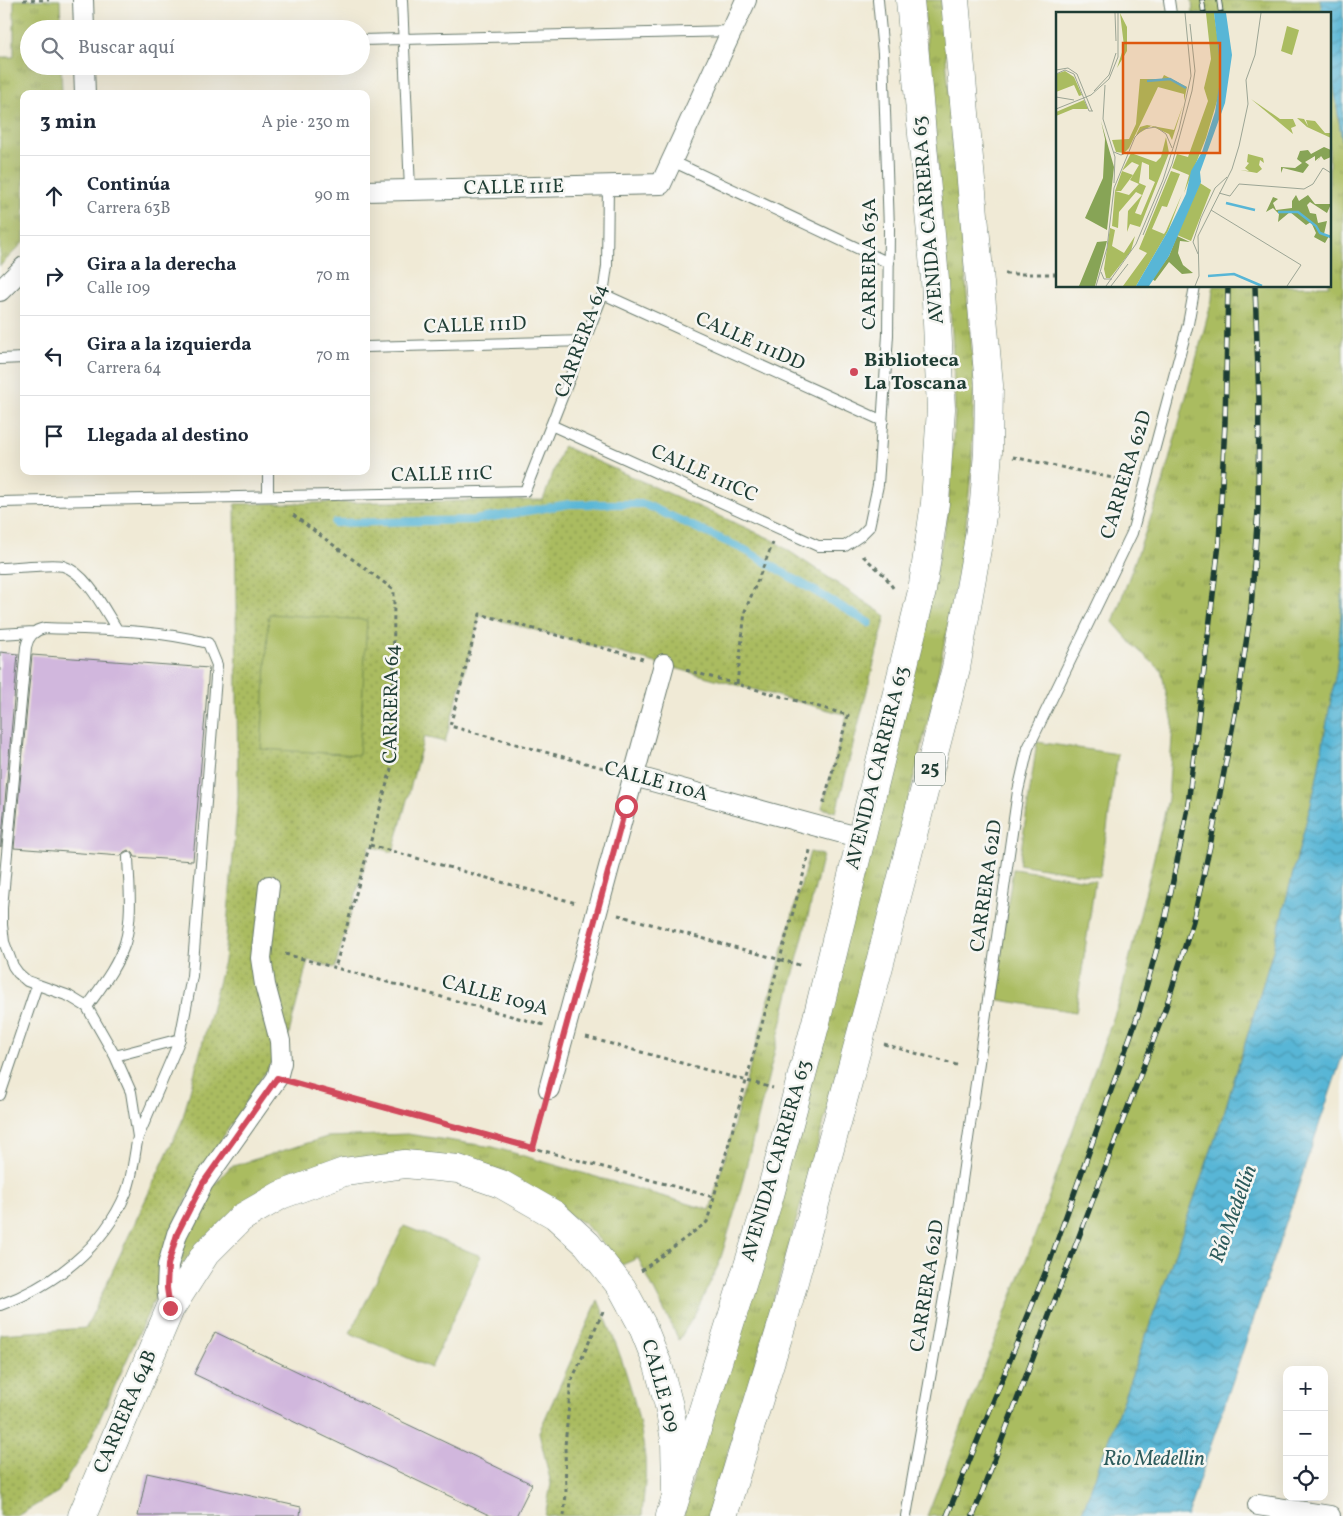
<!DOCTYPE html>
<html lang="es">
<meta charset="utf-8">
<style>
body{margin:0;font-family:Vollkorn,serif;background:#f2f2f3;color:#1f2937}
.controls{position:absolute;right:15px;bottom:15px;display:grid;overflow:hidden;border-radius:10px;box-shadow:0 5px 20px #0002}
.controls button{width:45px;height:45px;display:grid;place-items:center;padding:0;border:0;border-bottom:1px solid #e0e1e3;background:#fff;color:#1f2937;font:25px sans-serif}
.stop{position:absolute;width:15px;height:15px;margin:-11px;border:4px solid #d1495b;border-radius:50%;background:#fff}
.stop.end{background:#d1495b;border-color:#fff;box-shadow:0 1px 5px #0008}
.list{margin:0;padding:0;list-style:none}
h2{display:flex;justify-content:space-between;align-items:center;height:65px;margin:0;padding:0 20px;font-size:21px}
h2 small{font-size:16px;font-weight:400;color:#747a83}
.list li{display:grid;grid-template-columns:32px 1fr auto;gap:15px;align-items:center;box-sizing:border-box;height:80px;padding:0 20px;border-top:1px solid #e0e1e3}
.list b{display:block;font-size:19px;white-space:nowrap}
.list p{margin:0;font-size:16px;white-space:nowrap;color:#747a83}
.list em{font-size:16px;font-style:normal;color:#747a83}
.icon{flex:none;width:28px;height:28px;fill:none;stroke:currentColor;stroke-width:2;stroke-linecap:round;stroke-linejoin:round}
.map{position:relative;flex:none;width:1343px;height:1516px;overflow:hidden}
.search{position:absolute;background:#fff;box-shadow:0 5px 20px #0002;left:20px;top:20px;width:350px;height:55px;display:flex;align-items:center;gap:12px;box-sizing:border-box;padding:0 18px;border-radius:28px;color:#747a83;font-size:19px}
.panel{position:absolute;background:#fff;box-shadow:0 5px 20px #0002;left:20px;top:90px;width:350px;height:385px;border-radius:10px}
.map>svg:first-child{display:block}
.grass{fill:url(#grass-tufts);stroke:#647c4a}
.park{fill:url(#park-dots);stroke:#647c4a}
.pitch{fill:#aabc60;stroke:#647c4a}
.water{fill:url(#water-waves);stroke:#3c7a85}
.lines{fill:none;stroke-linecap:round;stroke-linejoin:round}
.stream{stroke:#58b6d6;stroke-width:8}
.building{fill:#d1b7dd}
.lane-casing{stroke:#687a6d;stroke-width:12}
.street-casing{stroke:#687a6d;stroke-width:22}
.secondary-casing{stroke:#687a6d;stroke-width:29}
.highway-casing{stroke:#687a6d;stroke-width:29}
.path{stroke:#687a6d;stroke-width:3;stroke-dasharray:4 4;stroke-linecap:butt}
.lane{stroke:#fff;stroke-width:10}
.street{stroke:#fff;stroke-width:20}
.secondary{stroke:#fff;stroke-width:28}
.highway{stroke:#fff;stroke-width:28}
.rail-casing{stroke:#1f3d34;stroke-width:5.5}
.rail{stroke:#f6f6f2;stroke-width:4;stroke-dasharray:11;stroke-linecap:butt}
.route{stroke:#d1495b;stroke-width:6}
.poi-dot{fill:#d1495b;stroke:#f6f6f2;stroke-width:2}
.labels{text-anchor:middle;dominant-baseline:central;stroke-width:5;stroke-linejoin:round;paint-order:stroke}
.shield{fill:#f6f6f2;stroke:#60746d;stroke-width:1}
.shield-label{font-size:19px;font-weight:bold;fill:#1f3d34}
.street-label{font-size:20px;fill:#1f3d34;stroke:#f6f6f2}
.poi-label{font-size:20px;font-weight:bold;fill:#1f3d34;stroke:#f6f6f2;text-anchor:start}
.water-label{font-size:21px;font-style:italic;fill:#2d5b5c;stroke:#f6f6f2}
.inset-river{fill:none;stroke:#58b6d6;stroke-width:2.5}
.inset-road{fill:none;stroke:#9ca595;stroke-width:1}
.view{fill:#de580e;fill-opacity:0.15;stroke:#de580e;stroke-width:2.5}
.inset-edge{fill:none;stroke:#1f3d34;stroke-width:2.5}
</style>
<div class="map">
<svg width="1343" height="1516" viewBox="0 0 1343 1516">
<defs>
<pattern id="grass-tufts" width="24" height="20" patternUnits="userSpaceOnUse" patternTransform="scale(1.25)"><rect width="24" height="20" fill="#aabc60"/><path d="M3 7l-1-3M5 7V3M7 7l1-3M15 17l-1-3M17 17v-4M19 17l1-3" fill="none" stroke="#8a9a50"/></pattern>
<pattern id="park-dots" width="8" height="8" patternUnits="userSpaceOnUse" patternTransform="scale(1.25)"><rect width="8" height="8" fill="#aabc60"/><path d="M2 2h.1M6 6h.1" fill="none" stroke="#8a9a50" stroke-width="1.8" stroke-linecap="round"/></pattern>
<pattern id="water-waves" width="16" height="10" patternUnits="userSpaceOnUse" patternTransform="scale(1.25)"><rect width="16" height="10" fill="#58b6d6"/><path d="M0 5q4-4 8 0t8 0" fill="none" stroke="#4895ae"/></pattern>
</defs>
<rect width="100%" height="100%" fill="#f6f6f2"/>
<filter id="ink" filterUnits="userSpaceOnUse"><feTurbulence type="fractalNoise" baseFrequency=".02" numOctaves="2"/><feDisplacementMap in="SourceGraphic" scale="10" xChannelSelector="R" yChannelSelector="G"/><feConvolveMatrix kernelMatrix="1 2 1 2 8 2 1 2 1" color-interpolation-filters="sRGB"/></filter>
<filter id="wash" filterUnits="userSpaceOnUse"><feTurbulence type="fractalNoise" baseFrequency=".0096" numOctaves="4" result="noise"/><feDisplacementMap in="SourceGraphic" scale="20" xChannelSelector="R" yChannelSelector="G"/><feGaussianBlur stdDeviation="1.12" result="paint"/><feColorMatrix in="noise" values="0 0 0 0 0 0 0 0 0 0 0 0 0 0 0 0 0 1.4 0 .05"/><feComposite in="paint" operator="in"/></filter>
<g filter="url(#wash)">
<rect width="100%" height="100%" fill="#f0ead6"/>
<!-- grass -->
<path class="grass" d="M14,0H60L61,29H29V66H61L62,94H24V242L0,266V57H14Z
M923,0H941L974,374L972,463L964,545L931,709L875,933L813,1162L743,1406L708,1516H683L929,604L947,516L955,413L952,333Z
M1192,0H1320L1323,14H1193Z
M1329,54L1343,147V589L1337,667L1315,788L1272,954L1224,1113L1152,1319L1085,1505L1080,1516H927L1030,1249L1119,1002L1168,799L1173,723L1161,670L1135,647L1113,622L1162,486L1212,300L1213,286H1329Z
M810,852L823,855L737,1204L719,1264L695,1314L679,1340L638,1258L622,1265L584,1223L439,1156L224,1220L178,1269L188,1228L213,1186L230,1167L327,1137L407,1134L493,1147L710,1210Z"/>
<!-- park -->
<path class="park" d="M563,446L771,539L886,616L836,812L822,808L847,715L480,615L445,742L424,737L393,852L370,846L335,968L308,960L288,1037L201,1171L170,1234L155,1298L87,1447L58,1492L17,1516H0V1334L86,1328L182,1121L224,961L238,796L235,504L543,500Z
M598,1300C620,1351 639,1403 645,1458C647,1477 643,1497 642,1516H545L551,1484L539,1432Z"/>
<!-- pitch -->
<path class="pitch" d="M269,614L367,620L359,755L261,749Z
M1037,742L1118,754L1100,877L1019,864Z
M1013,869L1095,881L1076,1012L993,999Z
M404,1226L481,1256L431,1368L350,1333Z"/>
<!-- water -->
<path class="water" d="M1320,0H1343V147L1329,54V14H1323Z
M1343,589V1054L1187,1516H1080L1085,1505L1152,1319L1224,1113L1272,954L1315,788L1337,667Z"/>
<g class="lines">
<!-- stream -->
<path class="stream" d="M335,523L474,520L569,504H644L745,550L869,623"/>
</g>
<g id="blocks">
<!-- building -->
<path class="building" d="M0,652L18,654L1,847L0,846Z
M32,655L209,668L193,861L135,857L133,853L128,850L124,852L121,856L14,848Z
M215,1332L532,1484L516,1516H491L194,1374Z
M147,1473L301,1507L300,1516H138Z"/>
</g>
</g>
<g filter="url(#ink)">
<use href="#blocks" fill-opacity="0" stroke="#687a6d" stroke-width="1"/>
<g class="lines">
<!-- lane casing -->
<g class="lane-casing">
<path id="lane" d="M402,0L410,190
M1169,0L1171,14
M361,40L732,31
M672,161L889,263
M603,294L883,421
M366,347L585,341
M0,359L24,358
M551,425L818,546H845L860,536L869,527L878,485L888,335L889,229L883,53L878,0
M268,471V496
M0,502L525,491L603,294L607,266L608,185
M0,568C14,568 52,563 63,566C87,573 105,611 118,631
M45,628C99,630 155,629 208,643L217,665L192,976L180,1039L138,1137L131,1092L115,1056L87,1007L69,996L27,981L18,973L13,966L4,942L2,925V908L26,647C28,636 34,630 45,628Z
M0,634L34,632
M87,1007C101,987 117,967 125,943C133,916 129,885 128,857
M115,1056L180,1039
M0,1095L37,985
M0,1305C54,1285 103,1248 126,1193C133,1176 134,1155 138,1137
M906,1516L951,1257L1018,791L1028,748L1132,533L1188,324L1195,286"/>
</g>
<!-- street casing -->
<g class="street-casing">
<path id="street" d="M83,0L84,29
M84,66L85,94
M366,191L661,184L746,0
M0,291L24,267
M634,776L861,838
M549,1089L664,664
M170,1309L167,1288L168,1265L177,1234L203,1183L277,1078L281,1063L280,1041L265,985L261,958L269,886
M1258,1505L1330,1516"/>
</g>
<!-- secondary casing -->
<g class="secondary-casing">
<path id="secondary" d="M82,1516L170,1309L206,1253L241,1218L281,1195L344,1172L405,1164L458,1169L501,1184L555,1215L587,1244L622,1288L642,1325L658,1365L669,1406L675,1440L676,1491"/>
</g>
<!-- highway casing -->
<g class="highway-casing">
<path id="highway" d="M670,1516L770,1195L816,1022L922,591L935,503L941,409L935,279L910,0
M723,1516L786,1311L871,997L956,668L978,543L984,502L988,452L989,385L955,0"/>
</g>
<!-- path -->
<path class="path" d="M23,0H49
M1005,274H1057
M1013,457L1127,481
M293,515L394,590L393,762L335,968
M863,556L884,575L894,589
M686,670L848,715L823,805
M737,684L745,611L773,543
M611,770L450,726L480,614L643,659
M370,845L576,903
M618,915L803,966
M285,954L544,1025
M586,1037L773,1088
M884,1044L960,1066
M299,1084L713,1197
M533,1148L544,1109
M641,1271L707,1222L811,847
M564,1516L566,1493L565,1446L571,1382L604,1309"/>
<!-- lane -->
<use href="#lane" class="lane"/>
<!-- street -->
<use href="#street" class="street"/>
<!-- secondary -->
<use href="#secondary" class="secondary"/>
<!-- highway -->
<use href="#highway" class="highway"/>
<!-- rail casing -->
<g class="rail-casing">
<path id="rail" d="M1202,0L1204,14
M1219,0L1221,14
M947,1516L1050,1261L1139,1012L1165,920L1187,813L1219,544L1225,422L1228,286
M973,1516L1166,1007L1193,921L1210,846L1238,698L1251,609L1258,510L1259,400L1255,286"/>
</g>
<!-- rail -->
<use href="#rail" class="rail"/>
</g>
</g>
<g class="lines" filter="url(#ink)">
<!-- route -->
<path class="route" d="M170,1308L167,1288L168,1265L177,1234L203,1183L277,1078L533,1148L626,806"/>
</g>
<!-- markers -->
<circle class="poi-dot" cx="854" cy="372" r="5"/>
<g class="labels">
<!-- shield labels -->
<rect class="shield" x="915" y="752.5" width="30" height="33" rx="4"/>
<g class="shield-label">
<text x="930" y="769">25</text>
</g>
<!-- street labels -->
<g class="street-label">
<text transform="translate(514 188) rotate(-1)">CALLE 111E</text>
<text transform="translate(929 220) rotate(-95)">AVENIDA CARRERA 63</text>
<text transform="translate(870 264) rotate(-90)">CARRERA 63A</text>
<text transform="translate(475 326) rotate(-2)">CALLE 111D</text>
<text transform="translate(582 341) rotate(-70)">CARRERA 64</text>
<text transform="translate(750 342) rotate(24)">CALLE 111DD</text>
<text transform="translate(704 474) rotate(24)">CALLE 111CC</text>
<text transform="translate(442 475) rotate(-1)">CALLE 111C</text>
<text transform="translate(1127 475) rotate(-73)">CARRERA 62D</text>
<text transform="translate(392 704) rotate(-89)">CARRERA 64</text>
<text transform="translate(878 768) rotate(-76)">AVENIDA CARRERA 63</text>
<text transform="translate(656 782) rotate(15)">CALLE 110A</text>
<text transform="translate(987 886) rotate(-82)">CARRERA 62D</text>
<text transform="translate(495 996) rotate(15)">CALLE 109A</text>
<text transform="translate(777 1161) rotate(-74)">AVENIDA CARRERA 63</text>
<text transform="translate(928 1286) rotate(-81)">CARRERA 62D</text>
<text transform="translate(660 1386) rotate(74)">CALLE 109</text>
<text transform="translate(126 1412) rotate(-67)">CARRERA 64B</text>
</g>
<!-- poi labels -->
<g class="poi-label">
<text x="864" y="361">Biblioteca<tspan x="864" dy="23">La Toscana</tspan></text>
</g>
<!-- water labels -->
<g class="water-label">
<text transform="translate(1234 1214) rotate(-70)">Río Medellín</text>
<text x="1154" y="1459">Rio Medellin</text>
</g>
</g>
<!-- overview -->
<g transform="translate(1056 12)">
<rect width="275" height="275" fill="#f0ead6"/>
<path d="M64,1L71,15V39L61,56L68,34ZM150,1H158L165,51L164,79L150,126L128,181L133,163L116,156L121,142L132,145L152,89L148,76L155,47ZM9,59L18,65L26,83L23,84L18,73L0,80V62ZM28,88L32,97H17L0,104V100ZM127,93L116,128L113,122L95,114L80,123L84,115L91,113L118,118ZM66,159L77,163L65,179H59ZM115,159L124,162L111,195L106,194L96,217L108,222L110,219L126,182L112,219L80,274H67L91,241L83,237ZM54,216L59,218L56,234L68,241L79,224L75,239L54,266H50L48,257Z" fill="#aabc60"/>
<path d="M45,109L58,155L51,218L29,206L47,166L49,127ZM268,135L275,138V145L268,148L265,144L261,150L264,145L259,149V144L249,150L253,153L247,161L227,156L225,161V155L239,156L246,151L241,147L244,139L252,138L255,142ZM240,183L243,189L252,183L259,192H275L271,201L254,190L251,193L254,201L260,202L262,211L271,209L268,222L273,224L269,231L258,225L260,221L255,210L250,213L234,200L222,210L223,202L217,196L210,200L217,185L222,187L217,191L220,198L236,196V189ZM121,224L134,230L124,229L122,241L127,253L137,261L126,262L113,250L99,269L96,267L113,244ZM51,229L39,274H23L41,230Z" fill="#87a456"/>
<path d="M108,63L131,75L128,89V82L102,75L73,136L68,141L60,140L56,128L73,127L80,112L84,67H106ZM195,87L224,107H237L240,114L235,116L237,122ZM241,106L248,107L252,114L250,108L259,109L269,121H275V126L251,115ZM110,125L113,141L84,215L74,212L71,220L72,199L86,183L80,180L63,200L62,216L56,214L59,179L73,183L83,172L74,168L83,153L76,150L66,159L75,141L100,150L105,145ZM86,150L93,153V167L99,170L85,203L79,201L90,174L83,171ZM192,142L207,146L208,151L204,148L203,153L206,157L201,161L184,158L193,159L189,156L193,151L191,150ZM144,171L155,178L135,229L121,223Z" fill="#aabc60" fill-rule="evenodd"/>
<path d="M231,14L243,18L236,43L225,39Z" fill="#aabc60"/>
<path d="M158,1H170L176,43L169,91L144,160L145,170L113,244L93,274H80L112,219L130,182L135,159L146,140L159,100L165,62Z" fill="#58b6d6"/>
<path class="inset-river" d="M91,69L114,67L130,76M170,191L199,198M222,200H242L260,214L264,221L275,225M152,264L178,262L206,274"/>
<path class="inset-road" d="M59,1L60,29M0,58L12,56L21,62L36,99M0,62L9,58L18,62L33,99H37M49,73L47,107L59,145L58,171M38,79L53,63L60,41M0,85L18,88M0,97L35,83L53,67L62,45V1M58,140L65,143L72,140M163,181L174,184L183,172L248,177L257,172L267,156L275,161M155,198L245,253L231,274M87,223L116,152L136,79L139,59L134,12M142,242L137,230L145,206L159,176L171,165M45,260L48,267H56M40,274L51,236L58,176L79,125L87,117L100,115L110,122L116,136M50,274L80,232L107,168L123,117L135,64L129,1M55,274L72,252M139,274L143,264L142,224L176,157L183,134L192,92L190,68L199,43L205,1"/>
<path class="view" d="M67,31H164V141H67Z"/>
<rect width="275" height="275" class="inset-edge"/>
</g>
</svg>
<div class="controls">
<button>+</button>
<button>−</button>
<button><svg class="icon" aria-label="locate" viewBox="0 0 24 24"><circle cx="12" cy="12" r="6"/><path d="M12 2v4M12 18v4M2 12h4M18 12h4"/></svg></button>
</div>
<div class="stop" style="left:626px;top:806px"></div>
<div class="stop end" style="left:170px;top:1308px"></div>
<div class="search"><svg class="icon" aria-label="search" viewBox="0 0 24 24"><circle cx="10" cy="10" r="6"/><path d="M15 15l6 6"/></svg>Buscar aquí</div>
<section class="panel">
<h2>3 min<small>A pie · 230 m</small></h2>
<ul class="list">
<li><svg class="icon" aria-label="ahead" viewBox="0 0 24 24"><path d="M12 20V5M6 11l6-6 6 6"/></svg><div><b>Continúa</b><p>Carrera 63B</p></div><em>90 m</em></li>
<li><svg class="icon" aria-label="right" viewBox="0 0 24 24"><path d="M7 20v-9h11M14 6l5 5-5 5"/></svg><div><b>Gira a la derecha</b><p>Calle 109</p></div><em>70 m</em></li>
<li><svg class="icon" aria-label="left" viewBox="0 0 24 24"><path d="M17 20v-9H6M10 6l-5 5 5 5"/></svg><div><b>Gira a la izquierda</b><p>Carrera 64</p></div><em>70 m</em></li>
<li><svg class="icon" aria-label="arrive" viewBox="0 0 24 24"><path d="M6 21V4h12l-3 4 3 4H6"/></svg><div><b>Llegada al destino</b></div></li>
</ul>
</section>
</div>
